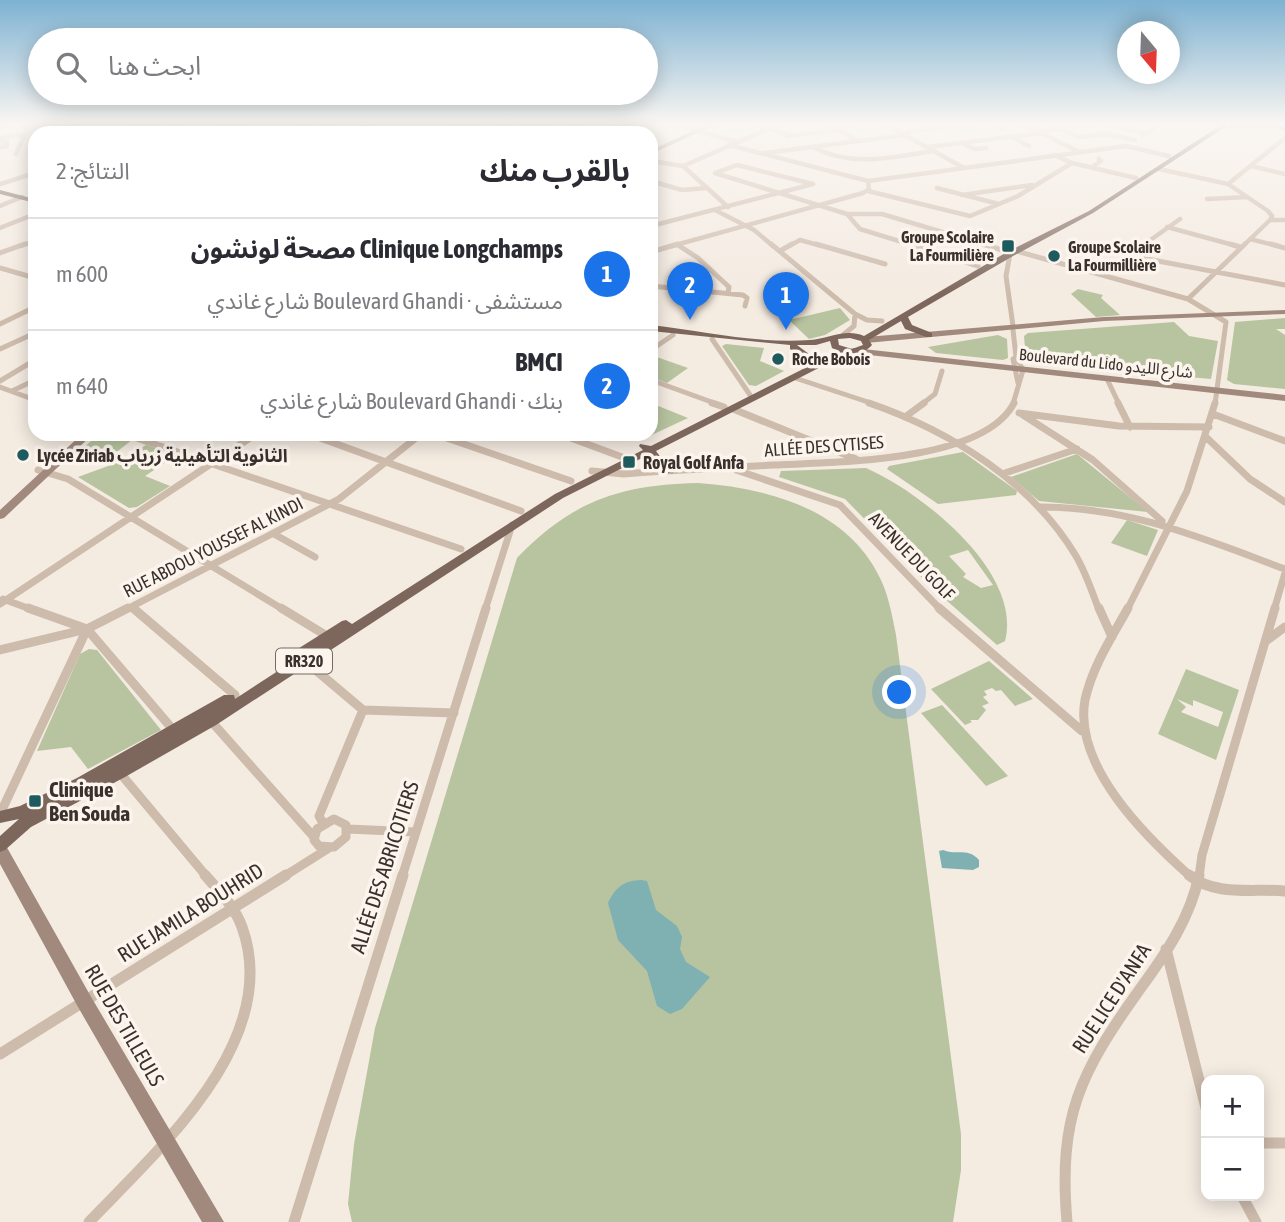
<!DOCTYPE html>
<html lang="ar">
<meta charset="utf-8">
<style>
body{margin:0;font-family:"Asap Condensed","Noto Sans Arabic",sans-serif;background:#f2f2f3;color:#2b2b33;direction:rtl}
.controls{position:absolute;right:21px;bottom:21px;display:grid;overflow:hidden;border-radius:14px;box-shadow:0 4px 18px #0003}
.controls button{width:63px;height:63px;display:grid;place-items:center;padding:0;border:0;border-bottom:2px solid #e1e1e2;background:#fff;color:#2b2b33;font:35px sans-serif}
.compass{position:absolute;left:1117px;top:21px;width:63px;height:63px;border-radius:50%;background:#fff;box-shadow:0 4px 18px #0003;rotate:161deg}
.you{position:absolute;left:900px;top:693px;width:24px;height:24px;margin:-18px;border:5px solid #fff;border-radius:50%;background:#1a73e8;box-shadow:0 0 0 10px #1a73e833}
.badge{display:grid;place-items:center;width:46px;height:46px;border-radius:50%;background:#1a73e8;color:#fff;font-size:23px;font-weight:700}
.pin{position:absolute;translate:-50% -58px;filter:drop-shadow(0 2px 4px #0008)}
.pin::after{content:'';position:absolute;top:37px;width:24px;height:21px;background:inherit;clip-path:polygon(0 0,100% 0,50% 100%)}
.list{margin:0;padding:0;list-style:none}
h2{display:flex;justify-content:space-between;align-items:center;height:91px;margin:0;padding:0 28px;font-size:30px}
h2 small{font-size:23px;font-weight:400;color:#7c7c81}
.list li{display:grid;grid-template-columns:46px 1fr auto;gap:21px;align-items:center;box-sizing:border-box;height:112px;padding:0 28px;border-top:2px solid #e1e1e2}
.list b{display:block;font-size:26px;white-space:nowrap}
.list p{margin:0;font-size:23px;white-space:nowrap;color:#7c7c81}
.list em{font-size:23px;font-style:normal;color:#7c7c81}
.icon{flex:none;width:38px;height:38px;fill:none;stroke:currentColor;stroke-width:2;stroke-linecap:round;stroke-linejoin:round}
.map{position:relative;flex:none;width:1285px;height:1222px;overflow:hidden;direction:ltr}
.search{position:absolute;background:#fff;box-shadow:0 4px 18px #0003;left:28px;top:28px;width:630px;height:77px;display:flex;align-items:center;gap:18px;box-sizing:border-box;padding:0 24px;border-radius:38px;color:#7c7c81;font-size:26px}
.panel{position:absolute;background:#fff;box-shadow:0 4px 18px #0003;left:28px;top:126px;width:630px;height:315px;border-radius:21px;direction:rtl}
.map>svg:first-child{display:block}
.green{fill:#b8c4a0;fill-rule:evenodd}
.water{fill:#7fb0b2}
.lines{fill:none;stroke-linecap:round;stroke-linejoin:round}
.street-far4{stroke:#cdbbac;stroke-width:4.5}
.street-far3{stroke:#cdbbac;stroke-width:5}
.street-far2{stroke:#cdbbac;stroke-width:7}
.street-far1{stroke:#cdbbac;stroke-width:9}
.street{stroke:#cdbbac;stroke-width:11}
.secondary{fill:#a18a7d;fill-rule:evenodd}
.primary{fill:#7d675c;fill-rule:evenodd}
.tram{stroke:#3b302b;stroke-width:2}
.poi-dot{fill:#1f5a5e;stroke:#fbf5ee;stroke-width:2.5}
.labels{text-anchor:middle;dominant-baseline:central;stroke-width:7;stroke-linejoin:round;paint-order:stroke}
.far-poi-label{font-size:16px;font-weight:bold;fill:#3b302b;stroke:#fbf5ee;text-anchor:start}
.far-street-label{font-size:16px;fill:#3b302b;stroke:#fbf5ee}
.shield{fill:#fbf5ee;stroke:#756b66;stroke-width:2}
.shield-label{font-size:16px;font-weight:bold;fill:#3b302b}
.street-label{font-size:18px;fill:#3b302b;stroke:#fbf5ee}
.poi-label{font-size:18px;font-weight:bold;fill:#3b302b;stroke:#fbf5ee;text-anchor:start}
.near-poi-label{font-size:21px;font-weight:bold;fill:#3b302b;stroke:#fbf5ee;text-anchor:start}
.near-street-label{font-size:21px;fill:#3b302b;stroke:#fbf5ee}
</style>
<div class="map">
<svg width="1285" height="1222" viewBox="0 0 1285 1222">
<rect width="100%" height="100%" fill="#f4ebe1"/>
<!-- green -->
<path class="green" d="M1078,289L1103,295L1101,298L1120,315L1096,317L1071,294Z
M840,308L850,320L825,335L809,339L789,320Z
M1285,318V329H1276L1285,335V389L1234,384L1227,380L1235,322Z
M1174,322L1189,336L1218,341L1211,379L1032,363L1026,359L1024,336L1028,333Z
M998,335L1007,339L1008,358L1003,360L936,353L928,347Z
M726,344L764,348L760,361L784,371L756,386L749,385L722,346Z
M651,355L688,368L667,383L651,377V371L658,369L651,362H660L651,360Z
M651,403L688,418L641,440L627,434H651Z
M99,434H114L132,440L105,461L73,457Z
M146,445L177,455L145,476L170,486L137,507L129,508L78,477L119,462Z
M963,452L1017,491L1016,495L938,504L887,469L889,466Z
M1077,454L1148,512L1039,501L1011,477Z
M866,468C921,492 1023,572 1005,641L997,645L928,584L845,499L779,477L781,471ZM968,550L993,585L981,588L963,577L966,574L949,556Z
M698,483C768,488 847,509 880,578C889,596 892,616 896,635L961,1134V1170L953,1222H352L348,1204L354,1144L375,1028L517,558C572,501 619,485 698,483Z
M1127,520L1158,530L1147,556L1111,543Z
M89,649L97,650L161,730L88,769L71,747L37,751L80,654Z
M989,661L1033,699L1015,706L1001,690L996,691L992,688L984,691L987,695L983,697L989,703L982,706L986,710L978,720H970L972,722L965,725L931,689Z
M1186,669L1239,690L1216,760L1158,734ZM1177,699L1193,706V700L1223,712L1218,727L1181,712L1186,707Z
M942,705L1008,776L986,786L921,713Z"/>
<!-- water -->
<path class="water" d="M943,850C957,856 967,847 979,860V867L973,870L942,868L939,851Z
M641,880L647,881L656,910L677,926L682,937L680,949L686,962L710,977L682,1009L670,1014L657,1006L647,971L618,940L608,903C616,887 623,881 641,880Z"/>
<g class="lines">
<!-- street-far4 -->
<path class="street-far4" d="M202,123H208
M217,123L273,133
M451,123L502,133
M523,123L563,131L585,123
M670,123L737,142
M757,123L755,125L790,135
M884,123L964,168
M992,123L1004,129
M1020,123L1080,152
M1099,123L1146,133
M830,124L858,141
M369,127L389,133
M0,128L18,123
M836,128L854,125
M570,129L586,133
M1060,129L1079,137L1105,134L1135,140
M494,131L510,123
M1038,132L1097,123
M79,133L147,126L167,129
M152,133L180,123
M286,133L308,123
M304,133L332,123
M422,133L435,130
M609,133L629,123
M900,133L979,123
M1143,135L1163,123
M787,136L840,130
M1012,137L1029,146
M0,138L25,134
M0,141H7V146L0,147
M962,143L974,149L986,148
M729,145L868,181L1126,146L1169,156
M813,147C852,168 892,157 933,151
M929,147L1040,133
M765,153L905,135
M16,154L27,129L19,123
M1054,155L1072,163L1136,178
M651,161L683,166
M1251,166L1285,174
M1092,167L1101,161L1099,159
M1159,169L1228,184L1268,211L1272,216L1270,220
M715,173L847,214H882L989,246
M715,173L737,165L813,184
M651,181L682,190L707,188
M0,184L35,173
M1228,184L1285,138
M937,188L999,204
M868,191L970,216L1018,196L1072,163
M962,195L1032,185
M1207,199L1247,197
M0,206L22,197
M728,207L683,166L782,123
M715,210L754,230L773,246
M847,214L860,229L915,246
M651,226L813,184
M1167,227L1237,246
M0,228L35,214
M651,238L654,246
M1250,239L1278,246
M20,246L35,241
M672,246L863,193L869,189L868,181
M789,246L800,240L822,246
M1147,246L1149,241L1180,219
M1243,246L1270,220H1285"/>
<!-- street-far3 -->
<path class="street-far3" d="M653,244L655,251
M771,244L855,314L867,320L882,321
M816,244L885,264
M909,244L978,266
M983,244L1005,251
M1148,244L1142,258L1285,285
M1230,244L1240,247
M1271,244L1285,248
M678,245L698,258L729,287L728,293
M780,251L792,244
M1016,251L1188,299L1226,322L1215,404
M651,252L678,244
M0,253L25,244
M1010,254L1006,276L1013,326
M0,268L35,278
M651,286L743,295L747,298L745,306
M1188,299L1245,244
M0,324L35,307
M1013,330L1016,357L1013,359L1018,383
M843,335L854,326L855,314
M712,339L750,395
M0,349L35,333
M651,350L673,335
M795,378L874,404
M1107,379L1119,404
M651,380L717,404
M0,381L35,360
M0,387L35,400
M12,391L35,380
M922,404L935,394L942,371
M1013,404L1023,370L1016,357"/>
<!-- street-far2 -->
<path class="street-far2" d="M712,403L724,407
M869,403C950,431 1031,481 1076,556C1086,573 1092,592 1099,610
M1118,403L1130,427
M733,409L856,459
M1019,413L1119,426L1209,427
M1213,414L1285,441
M1023,415L1093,460L1162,521
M905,417L924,403
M125,434L461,549
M309,434L521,511
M435,434L571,481
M560,434L622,457
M1207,438L1250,479L1285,502
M38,470L68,479L284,610
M736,470L840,505L941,610
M592,471L624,474C674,470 724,468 774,465C833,462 983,463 1014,403
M1002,474L1077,449
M1039,507C1127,506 1204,539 1285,569
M274,534L315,557
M3,599L33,610
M0,604L256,434
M132,607L135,610
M125,610L339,499L421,434
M485,610L512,525
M1127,610L1187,491L1215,403
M1274,610L1285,573"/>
<!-- street-far1 -->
<path class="street-far1" d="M28,608L87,629L175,732
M133,608L235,695
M281,608L327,636
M939,608L1082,731
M1099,608L1112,637
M1128,608C1112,637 1092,667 1085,700C1073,766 1146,837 1191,877
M1267,640L1285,627
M0,650L87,629L128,608
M305,661L363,710L454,713
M211,721L313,836
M120,773L207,877
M0,814L87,629
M334,819L346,825V837L334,847L319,846L314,840L317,829Z
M323,823L319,816L363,710
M348,829L415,832
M283,877L329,848
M402,877L486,608
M1199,877L1202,855L1275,608"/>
<!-- street -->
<path class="street" d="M1189,875C1216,897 1253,888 1285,891
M1166,949L1206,1108
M0,1054L286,875
M1259,1143H1285
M1242,1196L1256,1222
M89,1222C159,1149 283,1040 242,927C235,907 218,890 205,875
M294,1222L403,875
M1067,1222C1058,1116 1080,1073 1140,989C1165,955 1191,917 1199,875"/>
<!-- secondary -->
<path class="secondary" d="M11,123V124L0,128V124Z
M365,123H374L349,133H340Z
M711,123H719L651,154V150Z
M1257,123H1268L1285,127V131Z
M1285,310V314L1104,321L866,343L862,340L866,337L1104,317Z
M854,348L1285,395V401L851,353V349Z
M82,434H93L4,518L0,519V510Z
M0,842L5,844L90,995L224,1222H202L78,1007L0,864Z"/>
<!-- primary -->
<path class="primary" d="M1224,123L1272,124L1275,126L1272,128H1230L1227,126L1093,213L1013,256L908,317L912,325L932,333V337H926L905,329L901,321L869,340L872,345C866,352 858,354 848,353L656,451L665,463L674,469V473C662,475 655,463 648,455L563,498L216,725L125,777L31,827L5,850L0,852V836L19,819L0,823V811L20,806L77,778L224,695H234L235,699L281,669L276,665L277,662L342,621L346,620L352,624L555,494L643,450L639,446L640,444L651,446L805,368L802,366V357L790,349V345L651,331V325C703,331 757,344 810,340C828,339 845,328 864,336L1007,252L1089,211ZM850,338L861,341L863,345L852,349L839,345L838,339ZM830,341L832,348L839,351L810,365L809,354L797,345H816Z
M0,190L35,199V203L0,194Z"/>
<!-- tram -->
<path class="tram" d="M1264,123L1285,128"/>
</g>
<!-- sky -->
<linearGradient id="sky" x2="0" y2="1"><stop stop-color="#7eb2d2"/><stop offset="0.42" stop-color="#faf6f2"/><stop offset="1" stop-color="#faf6f2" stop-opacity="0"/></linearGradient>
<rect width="1285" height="295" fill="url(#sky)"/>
<!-- markers -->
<g class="poi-dot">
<rect x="1001" y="239" width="14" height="14" rx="3.5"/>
<circle cx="1054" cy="256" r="7"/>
<circle cx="778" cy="359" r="7"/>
<circle cx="23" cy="455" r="7"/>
<rect x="622" y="455" width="14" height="14" rx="3.5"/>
<rect x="28" y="794" width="14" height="14" rx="3.5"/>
</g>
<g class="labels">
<!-- far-poi labels -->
<g class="far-poi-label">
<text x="994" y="237" text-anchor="end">Groupe Scolaire<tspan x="994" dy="18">La Fourmilière</tspan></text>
<text x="1068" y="247">Groupe Scolaire<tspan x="1068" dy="18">La Fourmillière</tspan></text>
<text x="792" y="359">Roche Bobois</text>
</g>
<!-- far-street labels -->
<g class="far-street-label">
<text transform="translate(1106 363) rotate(6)">Boulevard du Lido شارع الليدو</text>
</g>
<!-- shield labels -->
<rect class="shield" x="276" y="648.5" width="56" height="25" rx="5"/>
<g class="shield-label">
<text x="304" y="661">RR320</text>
</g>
<!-- street labels -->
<g class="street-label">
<text transform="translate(824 446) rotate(-4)">ALLÉE DES CYTISES</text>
<text transform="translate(213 547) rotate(-27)">RUE ABDOU YOUSSEF AL KINDI</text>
<text transform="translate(912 556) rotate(46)">AVENUE DU GOLF</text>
</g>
<!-- poi labels -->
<g class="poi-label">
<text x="37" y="455">Lycée Ziriab الثانوية التأهيلية زرياب</text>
<text x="643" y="462">Royal Golf Anfa</text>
</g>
<!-- near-poi labels -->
<g class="near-poi-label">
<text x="49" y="789">Clinique<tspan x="49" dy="24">Ben Souda</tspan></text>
</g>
<!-- near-street labels -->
<g class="near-street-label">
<text transform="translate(384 867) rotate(-72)">ALLÉE DES ABRICOTIERS</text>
<text transform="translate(190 912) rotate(-32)">RUE JAMILA BOUHRID</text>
<text transform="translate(1111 998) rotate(-57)">RUE LICE D'ANFA</text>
<text transform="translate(125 1025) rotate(60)">RUE DES TILLEULS</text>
</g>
</g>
</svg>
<div class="controls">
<button>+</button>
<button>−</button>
</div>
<svg class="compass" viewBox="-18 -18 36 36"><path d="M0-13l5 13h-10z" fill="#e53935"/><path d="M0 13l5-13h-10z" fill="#7c7c81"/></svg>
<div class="you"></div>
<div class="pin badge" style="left:786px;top:330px">1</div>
<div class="pin badge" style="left:690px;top:320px">2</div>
<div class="search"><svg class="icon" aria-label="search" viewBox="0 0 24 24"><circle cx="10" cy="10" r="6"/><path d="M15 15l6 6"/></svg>ابحث هنا</div>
<section class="panel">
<h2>بالقرب منك<small>النتائج: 2</small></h2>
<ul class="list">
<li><span class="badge">1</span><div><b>Clinique Longchamps مصحة لونشون</b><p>مستشفى · Boulevard Ghandi شارع غاندي</p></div><em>600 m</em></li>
<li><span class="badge">2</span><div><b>BMCI</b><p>بنك · Boulevard Ghandi شارع غاندي</p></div><em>640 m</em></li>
</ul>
</section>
</div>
